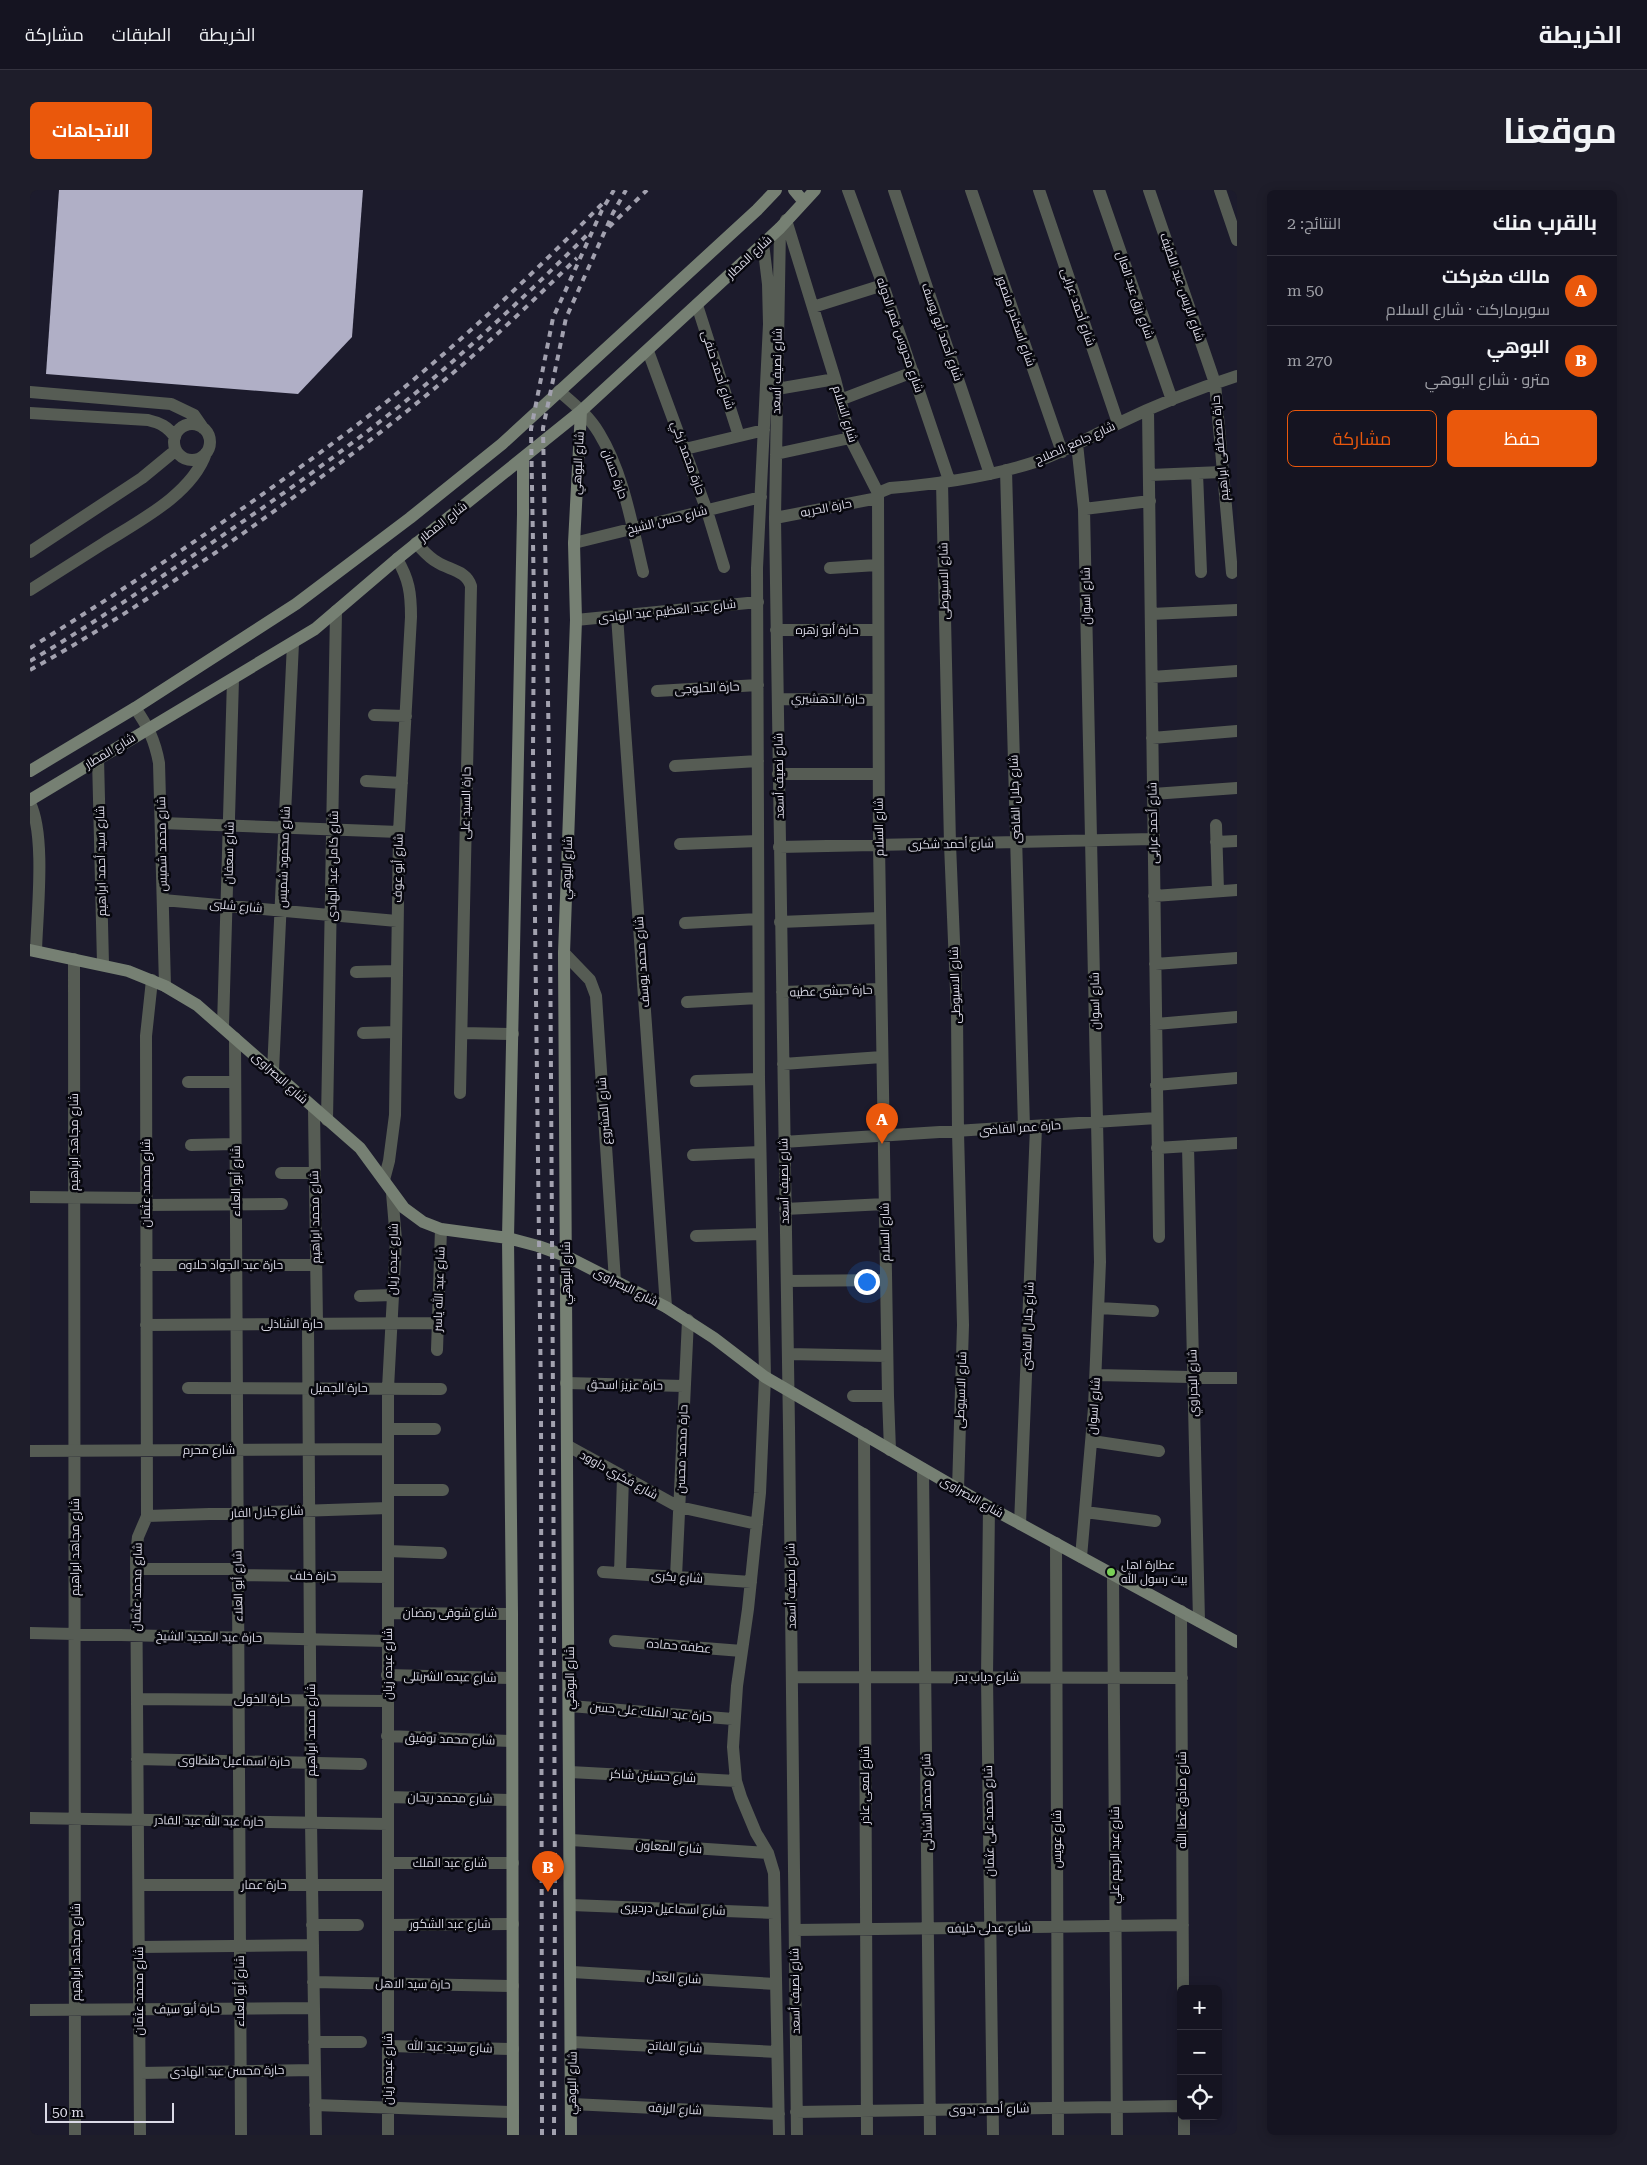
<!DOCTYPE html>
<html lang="ar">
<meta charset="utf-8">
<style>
body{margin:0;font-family:"Roboto Serif",Cairo,serif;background:#1e1d2a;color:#f1f3f6;direction:rtl}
.controls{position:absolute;right:15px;bottom:15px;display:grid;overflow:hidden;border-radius:8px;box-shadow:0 2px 12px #0003}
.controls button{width:45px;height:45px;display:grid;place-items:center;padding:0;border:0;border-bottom:1px solid #34333f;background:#151421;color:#f1f3f6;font:25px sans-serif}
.scale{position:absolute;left:15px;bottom:12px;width:129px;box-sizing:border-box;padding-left:5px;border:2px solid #dbdae7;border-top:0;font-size:14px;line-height:18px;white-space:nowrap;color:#dbdae7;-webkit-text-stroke:4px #07070e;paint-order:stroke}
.you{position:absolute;left:836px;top:1091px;width:18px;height:18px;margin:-12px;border:4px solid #fff;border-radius:50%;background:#1a73e8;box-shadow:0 0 0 8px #1a73e833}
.badge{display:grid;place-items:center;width:32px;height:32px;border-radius:50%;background:#ea580c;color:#fff;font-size:16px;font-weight:700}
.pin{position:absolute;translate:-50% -41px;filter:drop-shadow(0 1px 2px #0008)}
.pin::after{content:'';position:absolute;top:26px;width:18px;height:15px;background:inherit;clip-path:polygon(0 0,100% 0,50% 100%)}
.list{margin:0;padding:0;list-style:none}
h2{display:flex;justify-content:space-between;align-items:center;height:65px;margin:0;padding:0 20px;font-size:21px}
h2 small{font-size:16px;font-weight:400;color:#9d9ea5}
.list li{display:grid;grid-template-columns:32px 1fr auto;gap:15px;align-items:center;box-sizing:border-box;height:70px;padding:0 20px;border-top:1px solid #34333f}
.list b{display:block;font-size:19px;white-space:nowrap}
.list p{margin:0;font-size:16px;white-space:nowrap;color:#9d9ea5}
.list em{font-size:16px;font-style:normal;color:#9d9ea5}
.actions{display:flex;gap:10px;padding:15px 20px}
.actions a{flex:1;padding:11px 0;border:1px solid #ea580c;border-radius:8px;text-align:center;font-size:18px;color:#ea580c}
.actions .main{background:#ea580c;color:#fff}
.icon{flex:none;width:28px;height:28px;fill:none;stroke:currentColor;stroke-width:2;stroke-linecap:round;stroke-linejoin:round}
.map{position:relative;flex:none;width:1207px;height:1945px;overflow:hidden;direction:ltr;border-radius:8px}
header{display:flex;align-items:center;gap:30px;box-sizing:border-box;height:70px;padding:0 25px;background:#151421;border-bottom:1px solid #34333f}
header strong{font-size:24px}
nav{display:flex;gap:28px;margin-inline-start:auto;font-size:18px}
.intro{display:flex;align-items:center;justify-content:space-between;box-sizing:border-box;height:120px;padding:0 30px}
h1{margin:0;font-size:35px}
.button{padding:12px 22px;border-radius:8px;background:#ea580c;color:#fff;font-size:18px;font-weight:700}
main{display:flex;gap:30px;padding:0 30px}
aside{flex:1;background:#151421;border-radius:8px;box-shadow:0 2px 12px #0003}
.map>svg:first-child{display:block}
.building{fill:#b0afc6}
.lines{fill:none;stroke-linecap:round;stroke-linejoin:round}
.street{stroke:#565c54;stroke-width:12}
.secondary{stroke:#768073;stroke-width:12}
.rail{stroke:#a2a1af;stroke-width:4;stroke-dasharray:6 6;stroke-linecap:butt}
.poi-dot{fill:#7ad157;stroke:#07070e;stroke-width:2}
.labels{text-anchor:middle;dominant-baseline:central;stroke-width:5;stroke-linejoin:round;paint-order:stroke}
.street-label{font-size:12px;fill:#dbdae7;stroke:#07070e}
.poi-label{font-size:12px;fill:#dbdae7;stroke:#07070e;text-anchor:start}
</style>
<header>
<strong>الخريطة</strong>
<nav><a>الخريطة</a><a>الطبقات</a><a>مشاركة</a></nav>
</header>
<div class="intro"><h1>موقعنا</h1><a class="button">الاتجاهات</a></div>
<main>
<aside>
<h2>بالقرب منك<small>النتائج: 2</small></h2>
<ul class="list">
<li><span class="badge">A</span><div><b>مالك مغركت</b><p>سوبرماركت · شارع السلام</p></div><em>50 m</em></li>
<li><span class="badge">B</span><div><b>البوهي</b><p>مترو · شارع البوهي</p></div><em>270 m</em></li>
</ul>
<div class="actions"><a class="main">حفظ</a><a>مشاركة</a></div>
</aside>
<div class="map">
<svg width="1207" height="1945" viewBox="0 0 1207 1945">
<rect width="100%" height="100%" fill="#1c1b2c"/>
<!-- building -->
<path class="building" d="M29,0H333L322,147L268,204L16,184Z"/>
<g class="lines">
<!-- street -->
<path class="street" d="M818,0L853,95L919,290
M864,0L960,284
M941,0L1032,262
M1009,0L1088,233
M1069,0L1142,210
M1119,0L1185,193L1202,383
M1190,0L1207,50
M756,30L805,189L820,248L848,303L849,655L858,1206L860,1260
M750,38L745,328L759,1237L767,1945
M733,53L738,94L739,134L727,378L729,889L735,1187L730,1303L718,1419L707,1496L703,1557L706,1591L711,1607L726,1643L738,1663L744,1683L749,1945
M667,115L709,246
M783,117L853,95
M618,161L677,321L694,377
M747,199L805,189
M529,201C544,214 559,226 569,243C594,284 602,336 613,382
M0,202L141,214L164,225L173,238
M810,210L883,182
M1118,220L1129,1047
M0,223L118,230C130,233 137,236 145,247
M144 252a18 18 0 1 1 36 0a18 18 0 1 1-36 0Z
M1047,254L1054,319L1070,1072L1064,1218L1051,1367
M655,259L734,240
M746,264L820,248
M976,280L994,938
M1167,283L1171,382
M1120,285L1192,282
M912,292L920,654L927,824L928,942L933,1135L928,1299
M848,303L860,298C908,294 959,287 1005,272C1034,262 1060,247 1087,234C1126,215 1166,199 1207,186
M1054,319L1120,311
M745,328L848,308
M386,353C393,360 398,367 407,372C419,380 436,380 441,396L430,903
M544,353L731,307
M0,362L112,288L146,260
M800,378L847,375
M0,400C25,384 50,368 74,353C109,331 162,304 176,263
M1121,424L1207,420
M587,426L636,1117
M546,430L728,412
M746,440H847
M1122,487L1207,481
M627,501L728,495
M748,509L848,510
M105,518C118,536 125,551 129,573L135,796
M344,525L376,526
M1122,548L1207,541
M68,568L73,774
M645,576L728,571
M748,584H848
M336,591L372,593
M1123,604L1207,598
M0,613C16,646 7,723 6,761
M132,633L369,642
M1186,635L1188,701
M1186,652L1207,651
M650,654L728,651
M749,657L1123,649
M1124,706L1207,700
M133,710L367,731
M750,732L850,728
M655,733L728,729
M534,763L560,790L566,806L585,1091
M44,769L45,1945
M1125,774L1207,768
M326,782L366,781
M752,802L851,799
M657,812L728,808
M1126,834L1207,827
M193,836L203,489
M333,843L366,842
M432,843L483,844
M205,848L211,1945
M753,874L852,867
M243,881L263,453
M666,891L729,889
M158,892H205
M1126,895L1207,888
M284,919L287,1134
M297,930L306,421
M753,952L1127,928
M161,955L205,954
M1158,956L1169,1431
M1127,958L1207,953
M663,965L730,962
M251,983H285
M354,990L359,971L365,925L369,642L381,427C381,403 379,389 367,369
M0,1007L116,1008
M116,1015L252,1014
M755,1019L855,1014
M666,1046L732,1044
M116,1075H286
M757,1091L856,1090
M330,1106L363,1105
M1069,1118L1123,1121
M278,1134L281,1632L286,1945
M116,1135L408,1133
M407,1160L411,1039
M758,1164L857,1166
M1066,1185L1207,1188
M536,1193L654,1196
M158,1198L411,1199
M823,1206H858
M358,1239H405
M834,1244L837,1945
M1062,1251L1129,1261
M538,1256L649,1317L727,1334
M0,1261L358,1259
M893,1279L900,1945
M358,1300H413
M959,1317L957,1487L963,1945
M1055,1322L1125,1331
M117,1326L358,1318
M990,1334L1006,937
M1026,1353L1028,1945
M358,1361L411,1363
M106,1379H207
M573,1382L721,1392
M590,1383L593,1287
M208,1385L358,1387
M1083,1385L1087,1945
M646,1387L658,1130
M1151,1421L1153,1799
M358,1423L482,1424
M0,1443L358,1451
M585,1451L712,1461
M357,1485L482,1488
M762,1487L1152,1488
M107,1509L357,1511
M540,1516L703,1529
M357,1546L482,1551
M107,1569L331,1574
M540,1582L706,1591
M358,1607L482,1610
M0,1628L358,1634
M541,1650L738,1663
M358,1673H483
M109,1695H358
M541,1715L744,1723
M282,1735H328
M358,1735L483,1734
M765,1740L1153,1735
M109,1757L283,1755
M542,1782L746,1794
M283,1792L483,1796
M0,1820L284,1818
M284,1852H331
M542,1852L747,1862
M358,1856L483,1859
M110,1883L284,1880
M542,1914L749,1924
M285,1915L483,1922
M766,1922L1151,1916
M1154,1926V1945
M110,1945L106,1365L108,1347L117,1326L116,846L122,790
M358,1945V1198L366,1050L362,1003"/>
<!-- secondary -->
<path class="secondary" d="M764,0L774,12
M0,581L105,518L266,414L380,328L472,254L727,20L746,0
M0,610L285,439L367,369L551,221L750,38L785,0
M0,760L98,781L135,796L167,815L330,958L374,1018L393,1032L411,1039L478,1048L508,1056L536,1066L636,1117L684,1148L735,1187L959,1317L1207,1452
M483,1945L482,1424L478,1048L493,324V269
M541,1945L534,763L546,430L544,353L551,221"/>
<!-- rail -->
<path class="rail" d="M579,37L617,0
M0,458C109,390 216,319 319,241C409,173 492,95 572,14
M0,471C48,443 94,412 140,381C231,320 322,257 406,186C458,141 509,93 558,44
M0,480C64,445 125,404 185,363C262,309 339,254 411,193C458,154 503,111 547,68
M512,1945L511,1210L503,566L504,409L501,239L523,128L572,20L584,0
M524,1945L525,1702L523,1209L519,565L513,238L536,128L583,23L596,0"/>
</g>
<!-- markers -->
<circle class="poi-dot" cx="1081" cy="1382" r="5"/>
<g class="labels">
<!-- street labels -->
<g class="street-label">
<text transform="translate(719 67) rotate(-43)">شارع المطار</text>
<text transform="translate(1152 97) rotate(71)">شارع الريس عبد اللطيف</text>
<text transform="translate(1105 105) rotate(71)">شارع رزق عبد العال</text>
<text transform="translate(1048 117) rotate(71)">شارع أحمد عرابى</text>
<text transform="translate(986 131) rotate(71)">شارع اسكندر منصور</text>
<text transform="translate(912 142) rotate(71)">شارع أحمد أبو يوسف</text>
<text transform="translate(870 145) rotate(71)">شارع محروس قمر الدوله</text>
<text transform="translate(688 180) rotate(72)">شارع أحمد حنفى</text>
<text transform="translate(747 181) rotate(-89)">شارع نصيف أسعد</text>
<text transform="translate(815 224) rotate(73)">شارع السلام</text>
<text transform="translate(1045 253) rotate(-24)">شارع جامع الصلاح</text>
<text transform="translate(1190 258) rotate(-95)">حارة مصطفى ابراهيم</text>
<text transform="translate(658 268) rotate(70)">حارة محمد زكي</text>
<text transform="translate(548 273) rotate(-87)">شارع البوهي</text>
<text transform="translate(585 284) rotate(70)">حارة حسان</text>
<text transform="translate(796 318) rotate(-11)">حارة الحريه</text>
<text transform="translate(637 330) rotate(-14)">شارع حسن الشيخ</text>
<text transform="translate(413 332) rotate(-38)">شارع المطار</text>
<text transform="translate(914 391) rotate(-91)">شارع الاسيوطى</text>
<text transform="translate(1056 406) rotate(-91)">شارع اسوان</text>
<text transform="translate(637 421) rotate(-6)">شارع عبد العظيم عبد الهادى</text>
<text x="797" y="440">حارة أبو زهره</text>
<text transform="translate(677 498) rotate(-3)">حارة الحلوجى</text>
<text transform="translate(798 509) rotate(1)">حارة الدهشيري</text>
<text transform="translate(80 561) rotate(-31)">شارع المطار</text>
<text transform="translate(749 586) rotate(-91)">شارع نصيف أسعد</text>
<text transform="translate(985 609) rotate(-92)">شارع جلال القاضى</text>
<text transform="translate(436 613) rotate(-89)">حارة السيد على</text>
<text transform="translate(1123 633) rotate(-91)">شارع أحمد عرابى</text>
<text transform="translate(849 637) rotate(-91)">شارع السلام</text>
<text transform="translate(132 654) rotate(-91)">شارع محمد شميس</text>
<text transform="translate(921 654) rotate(-1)">شارع أحمد شكرى</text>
<text transform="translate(199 663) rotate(-89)">شارع سعفان</text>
<text transform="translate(254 667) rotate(-88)">شارع محمود شميس</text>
<text transform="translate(71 671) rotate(-91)">شارع سيد أحمد ابراهيم</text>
<text transform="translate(303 676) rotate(-89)">شارع كامل عبد الهادى</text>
<text transform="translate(368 678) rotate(-89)">شارع أبو عوف</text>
<text transform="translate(537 678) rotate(-88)">شارع البوهي</text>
<text transform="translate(206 716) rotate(5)">شارع شلبى</text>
<text transform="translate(612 772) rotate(-94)">شارع محمد يوسف</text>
<text transform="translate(925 795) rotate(-92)">شارع الاسيوطى</text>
<text transform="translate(801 801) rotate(-2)">حارة حبشى عطيه</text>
<text transform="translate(1065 811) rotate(-91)">شارع اسوان</text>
<text transform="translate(250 888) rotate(42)">شارع البصراوى</text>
<text transform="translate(574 921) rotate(-94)">شارع المشروع</text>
<text transform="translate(990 938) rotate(-4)">حارة عمر القاضى</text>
<text transform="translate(44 952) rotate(-90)">شارع مجاهد ابراهيم</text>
<text transform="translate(206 991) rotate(-90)">شارع أبو العلاء</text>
<text transform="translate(754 991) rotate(-91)">شارع نصيف أسعد</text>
<text transform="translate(116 993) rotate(-90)">شارع محمد عثمان</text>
<text transform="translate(285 1027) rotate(-91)">شارع محمد ابراهيم</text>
<text transform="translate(855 1042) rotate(-91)">شارع السلام</text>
<text transform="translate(363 1069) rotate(-89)">شارع عبده زيان</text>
<text x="201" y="1075">حارة عبد الجواد حلاوه</text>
<text transform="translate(536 1083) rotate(-90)">شارع البوهي</text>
<text transform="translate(596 1097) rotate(27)">شارع البصراوى</text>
<text transform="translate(409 1099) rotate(-88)">شارع عبد الله ياسر</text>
<text x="262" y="1134">حارة الشاذلى</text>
<text transform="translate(998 1136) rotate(-88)">شارع جلال القاضى</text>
<text transform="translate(1163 1193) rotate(-91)">شارع البحراوي</text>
<text transform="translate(595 1195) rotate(1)">حارة عزيز اسحق</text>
<text x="309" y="1198">حارة الجميل</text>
<text transform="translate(931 1200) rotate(-88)">شارع الاسيوطى</text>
<text transform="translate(1064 1216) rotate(-86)">شارع اسوان</text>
<text transform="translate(652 1259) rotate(-88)">حارة محمد محسن</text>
<text x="179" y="1260">شارع محرم</text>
<text transform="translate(589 1285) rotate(29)">شارع فكري داوود</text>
<text transform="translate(942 1307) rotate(30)">شارع البصراوى</text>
<text transform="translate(237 1322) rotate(-2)">شارع جلال الفار</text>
<text transform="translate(45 1357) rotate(-90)">شارع مجاهد ابراهيم</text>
<text transform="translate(283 1386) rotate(1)">حارة خلف</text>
<text transform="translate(647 1387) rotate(4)">شارع بكرى</text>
<text transform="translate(208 1396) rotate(-91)">شارع أبو العلاء</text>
<text transform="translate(761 1396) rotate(-91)">شارع نصيف أسعد</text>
<text transform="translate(107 1397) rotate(-89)">شارع محمد عثمان</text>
<text x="420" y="1423">شارع شوقى رمضان</text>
<text transform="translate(179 1447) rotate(1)">حارة عبد المجيد الشيخ</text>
<text transform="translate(649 1456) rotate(5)">عطفه حماده</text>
<text transform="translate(358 1474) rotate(-90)">شارع عبده زيان</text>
<text transform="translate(420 1487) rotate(1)">شارع عبده الشربتلى</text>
<text x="957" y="1487">شارع دياب بدر</text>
<text transform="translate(540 1488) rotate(-90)">شارع البوهي</text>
<text x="232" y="1509">حارة الخولى</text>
<text transform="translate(621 1522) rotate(5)">حارة عبد الملك على حسن</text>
<text transform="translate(281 1540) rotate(-90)">شارع محمد ابراهيم</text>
<text transform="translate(420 1549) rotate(2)">شارع محمد توفيق</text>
<text transform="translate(204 1571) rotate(1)">حارة اسماعيل طنطاوى</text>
<text transform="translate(623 1586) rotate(3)">شارع حسنين شاكر</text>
<text transform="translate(835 1595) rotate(-90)">شارع لمعى عاذر</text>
<text transform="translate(420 1608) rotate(1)">شارع محمد ريحان</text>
<text transform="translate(1152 1610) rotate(-90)">شارع صادق عطا الله</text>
<text transform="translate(897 1612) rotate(-91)">شارع محمد الشاذلى</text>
<text transform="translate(179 1631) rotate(1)">حارة عبد الله عبد القادر</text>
<text transform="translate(959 1631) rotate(-91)">شارع محمد على عثمان</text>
<text transform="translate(1027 1649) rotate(-90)">شارع عويس</text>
<text transform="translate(639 1657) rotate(4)">شارع المعاون</text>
<text transform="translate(1085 1665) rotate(-90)">شارع عبد الرحيم علي</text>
<text x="420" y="1673">شارع عبد الملك</text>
<text x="234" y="1695">حارة عمار</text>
<text transform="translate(643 1719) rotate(2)">شارع اسماعيل درديرى</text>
<text x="420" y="1734">شارع عبد الشكور</text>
<text transform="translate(959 1738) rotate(-1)">شارع عدلى خليفه</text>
<text transform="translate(46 1762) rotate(-90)">شارع مجاهد ابراهيم</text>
<text transform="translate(644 1788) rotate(3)">شارع العدل</text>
<text transform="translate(383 1794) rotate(1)">حارة سيد الاهل</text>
<text transform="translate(109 1801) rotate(-90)">شارع محمد عثمان</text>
<text transform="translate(210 1801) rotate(-90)">شارع أبو العلاء</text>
<text transform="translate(765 1801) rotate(-91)">شارع نصيف أسعد</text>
<text transform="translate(157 1819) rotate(-1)">حارة أبو سيف</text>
<text transform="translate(420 1857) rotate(2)">شارع سيد عبد الله</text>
<text transform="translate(645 1857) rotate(3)">شارع الفاتح</text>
<text transform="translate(358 1879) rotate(-90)">شارع عبده زيان</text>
<text transform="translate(197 1881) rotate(-1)">حارة محسن عبد الهادى</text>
<text transform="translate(542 1893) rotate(-89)">شارع البوهي</text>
<text transform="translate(645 1919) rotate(3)">شارع الرزقه</text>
<text transform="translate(959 1919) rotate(-1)">شارع أحمد بدوى</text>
</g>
<!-- poi labels -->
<g class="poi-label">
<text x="1091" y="1375">عطارة اهل<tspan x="1091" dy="14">بيت رسول الله</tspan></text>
</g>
</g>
</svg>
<div class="controls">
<button>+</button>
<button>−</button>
<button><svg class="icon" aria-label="locate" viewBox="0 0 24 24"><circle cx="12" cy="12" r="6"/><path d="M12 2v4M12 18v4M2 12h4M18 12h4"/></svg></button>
</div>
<div class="scale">50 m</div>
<div class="you"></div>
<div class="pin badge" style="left:852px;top:954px">A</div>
<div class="pin badge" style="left:518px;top:1702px">B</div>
</div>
</main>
